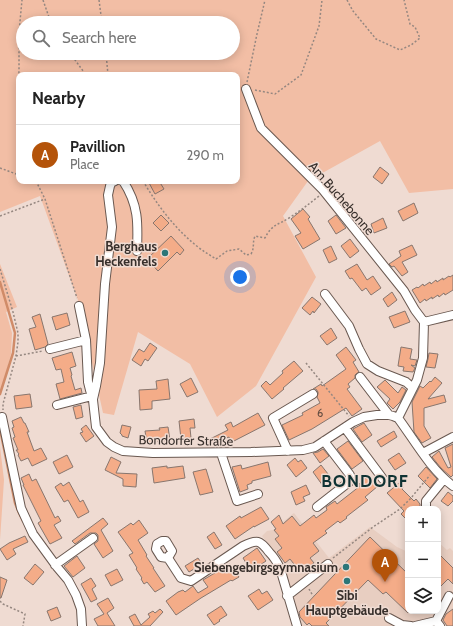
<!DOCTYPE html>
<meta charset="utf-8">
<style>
body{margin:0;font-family:Cabin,sans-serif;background:#f2f2f2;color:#222}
.controls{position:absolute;right:12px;bottom:12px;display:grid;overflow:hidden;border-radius:8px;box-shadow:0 2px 10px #0003}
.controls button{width:36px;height:36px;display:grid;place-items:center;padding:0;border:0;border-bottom:1px solid #e0e0e0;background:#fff;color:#222;font:20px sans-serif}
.you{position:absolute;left:240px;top:277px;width:14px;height:14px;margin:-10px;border:3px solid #fff;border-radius:50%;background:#1a73e8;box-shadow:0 0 0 6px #1a73e833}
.badge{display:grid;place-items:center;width:26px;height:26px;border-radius:50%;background:#b45309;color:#fff;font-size:13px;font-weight:700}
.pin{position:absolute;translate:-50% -33px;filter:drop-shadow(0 1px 2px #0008)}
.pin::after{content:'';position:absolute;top:21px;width:14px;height:12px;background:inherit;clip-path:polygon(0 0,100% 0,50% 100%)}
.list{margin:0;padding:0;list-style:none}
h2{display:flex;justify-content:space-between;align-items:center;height:52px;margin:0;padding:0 16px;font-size:17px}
h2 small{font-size:13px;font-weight:400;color:#767676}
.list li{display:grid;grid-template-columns:26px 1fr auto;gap:12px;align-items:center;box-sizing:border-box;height:60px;padding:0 16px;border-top:1px solid #e0e0e0}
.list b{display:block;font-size:15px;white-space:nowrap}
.list p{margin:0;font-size:13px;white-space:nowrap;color:#767676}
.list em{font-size:13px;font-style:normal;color:#767676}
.icon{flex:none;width:22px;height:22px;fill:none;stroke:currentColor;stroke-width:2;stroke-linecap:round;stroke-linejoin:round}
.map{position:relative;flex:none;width:453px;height:626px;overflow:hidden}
.search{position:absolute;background:#fff;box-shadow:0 2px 10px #0003;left:16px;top:16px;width:224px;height:44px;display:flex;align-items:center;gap:10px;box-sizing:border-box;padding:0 14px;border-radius:22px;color:#767676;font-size:15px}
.panel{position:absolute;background:#fff;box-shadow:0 2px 10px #0003;left:16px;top:72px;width:224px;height:112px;border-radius:8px}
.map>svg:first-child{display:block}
.built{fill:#e8cec1}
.green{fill:#f2bea5;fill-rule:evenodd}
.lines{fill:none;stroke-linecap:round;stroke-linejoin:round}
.stream{stroke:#d08b68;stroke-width:2.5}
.building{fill:#f4ac88;stroke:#88766e}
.minor-casing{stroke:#695850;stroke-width:10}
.path{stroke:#958780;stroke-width:1.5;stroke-dasharray:2 2;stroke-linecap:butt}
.minor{stroke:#fff;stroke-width:8}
.poi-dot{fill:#2c7678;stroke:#efdbd2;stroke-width:1.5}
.labels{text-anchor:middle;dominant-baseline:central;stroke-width:3;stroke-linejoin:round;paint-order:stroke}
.number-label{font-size:11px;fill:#664e42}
.street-label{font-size:13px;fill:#372f2b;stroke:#efdbd2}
.poi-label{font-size:13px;font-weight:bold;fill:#372f2b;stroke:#efdbd2;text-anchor:end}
.district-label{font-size:17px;font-weight:bold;letter-spacing:1px;fill:#0f3233;stroke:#efdbd2}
</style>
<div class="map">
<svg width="453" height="626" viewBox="0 0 453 626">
<rect width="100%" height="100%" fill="#efdbd2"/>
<!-- built -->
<path class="built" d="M294,513L329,558L370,527L397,547L408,552V611H438V542L447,550L450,548L453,551V625L452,626H301L283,564L285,562L277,552H275L262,536L267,531L273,530Z"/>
<!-- green -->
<path class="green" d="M0,0H453V189L409,193L380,141L308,181L283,216L316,277L256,386L217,417L190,364L138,332L114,415L103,413L79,303L40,196L0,212ZM23,23H233V53H23ZM19,75H237V181H19Z
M0,264L17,307L6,312L12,333L11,354L0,396Z
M0,447L4,480L0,540Z"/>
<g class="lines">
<!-- stream -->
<path class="stream" d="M0,282L15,333L13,353L0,394
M0,429L15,503L19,513L23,521"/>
</g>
<!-- building -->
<path class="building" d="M380,167L389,174L382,184L373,177Z
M148,181H159L164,189L155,194Z
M414,203L418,213L403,221L398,211Z
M303,209L310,217L308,219L320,239L303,249L295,236L301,233L291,219Z
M161,215L169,223L161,231L153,223Z
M336,215L346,228L336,234L328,221Z
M383,218L387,228L374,233L371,224Z
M171,236L184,250L180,255L177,252L158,271L147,259Z
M350,239L359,251L350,258L341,246Z
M412,245L417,255L402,262L408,272L402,276L394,266L392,267L389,264L401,256L399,251Z
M331,246L337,259L329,263L323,250Z
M357,264L367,280L373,276L381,288L371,295L366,288L362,291L352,278L350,279L345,271Z
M453,275V290L445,295L444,293L439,297L438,295L432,299V297L426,301L425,299L420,303L412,290L417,287L418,288L423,284L424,286L430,282L431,284L436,280L437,282L443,278V280L449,276L450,277Z
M392,292L397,300L388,307L383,299Z
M312,297L321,304L314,313L313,311L310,315L302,308Z
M405,311L410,322L394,328L389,317Z
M67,313L70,325L56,330L52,317Z
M40,314L48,344L45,347L35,350L29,329L36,327L32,317Z
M331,328L337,338L327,345L320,336Z
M150,343L157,348L148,361L145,359L141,366L132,360L139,349L144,352Z
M346,347L356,360L353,362L359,372L355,375V378L348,384L350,387L347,389L362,409L352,416L346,408L312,429L289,440L282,425L303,415L302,413L320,403L317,397L318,394V392L316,389H313L321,384L322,386L346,369L336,355Z
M401,347L412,349L410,359L417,360L415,366L411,365L415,368L413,372L403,371L404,367L398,366Z
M72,352L76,366L70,368L72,375L71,376L75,390L81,388L82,393L60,399L56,384L64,382L61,369L56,370L52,358Z
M429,353L438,354L435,368L426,367L428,359Z
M294,361L303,371L283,388L284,389L272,399L261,386L266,381L270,385L283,373L282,371Z
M435,377L442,383L428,399L444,395L446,402L424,408V426L431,438L422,443L414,432L412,402L420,386L423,388L430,381L431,382Z
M191,378L198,392L187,397L180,384Z
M168,379L170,399L152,401V409L140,410L139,390L157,389L156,381Z
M385,380L398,393L402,387L406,390L400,402L393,409L387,403L390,399L377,387Z
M30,394L32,407L16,409L14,396Z
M81,405L83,417L76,419L73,407Z
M258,413L265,425L232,442L229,437L209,446L206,441L228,430L225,425L231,422L233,427Z
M21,417L24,423H25L29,432H27L34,451L41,448L47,459L32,466L28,458L21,461L18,455L19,454L16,450H18L13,438L15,437L12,428L14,427L12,421Z
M194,419L195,428H190L191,438L181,439L179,421Z
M364,423L372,435L362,442L353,429Z
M86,425L94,436L86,442L80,433L83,432L81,429Z
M122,425L131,427L128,438L122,436V435L120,433Z
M168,427L170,440L147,443L145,431L160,430L159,428Z
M394,431L397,437L381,447L377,441Z
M348,441L363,461L352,469L337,449Z
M453,444V475L451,477L441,468L432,457L439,451L448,468L451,467L445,448Z
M323,449L329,456L320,463L313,453L318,452Z
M399,453L406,463L395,470L388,460Z
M67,455L73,467L59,474L53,462Z
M111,457L121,462L116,473L137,474L136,487L123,486V479L105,470Z
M295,458L298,462L301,460L307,468L296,477L287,465Z
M268,462L271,476L252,481V483L247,485L248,489L240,492L232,467L241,465L242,469Z
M321,465L332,479L323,486L313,472Z
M167,466V468L183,466L185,478L154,483L152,468Z
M426,467L437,479L430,488L418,476Z
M206,469L213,492L200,495L193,472Z
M29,474L32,481L36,479L55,518L58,516L61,521L54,525L62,538L50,544L38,523L41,521L23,485H24L21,478Z
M369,475L378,486L365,497L368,500L346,517L347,518L340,523L338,521L325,531L327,533L313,543L319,551L310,558L314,563L301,573L290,559L285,563L277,552L282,548L275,539L279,536L274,530L276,529L271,522L279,515L283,524L292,516L300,526L314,515L316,518L327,510L326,507L335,501L337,504L360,486L359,484Z
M69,482L80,502L83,500L89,512L78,518L68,500L64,502L55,487L61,483L63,486Z
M399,483L403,487L402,489L414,501L416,499L420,504V509H408V521L401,514L404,511L387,493Z
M306,485L310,494L303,497L305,501L296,505L291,492Z
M448,492L453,496V501L448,506L441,501Z
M261,507L269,519L254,527V526L235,539L226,526L240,516L241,518Z
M103,518L108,524L101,530L113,551L103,558L94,544L98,541V535L96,533H90L75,544L72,541Z
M139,520L148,533L138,540L147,555L146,556L154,568H153L165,586L155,592L147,582L144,584L141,579L142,578L136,569L137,568L129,555L133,553L118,532L131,523L133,525Z
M214,532L222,545L215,549L207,537Z
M25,536L28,542L13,549L16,554L7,560L0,549L9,543Z
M370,537L408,574V613L386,592L383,594L368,580L326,623L329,626H312L309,623L307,625L300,617L299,612Z
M257,548L266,561L251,571L243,558Z
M438,553L453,568V584L448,579L438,589Z
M77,556L85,568L73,577L64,566Z
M198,558L202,564L189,572L185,566Z
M35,564L44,572L33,585L24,578Z
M230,564L239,577L232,581L231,580L201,598L176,615L166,601L178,592L183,590L185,592L193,586L198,593L208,587L203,580Z
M117,569L123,580L111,586L105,575Z
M0,577L7,580L1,598H0Z
M91,578L96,586L92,589L97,599L91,602L81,584Z
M259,589L262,594L267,591L273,600L258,610L248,596Z
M108,598L114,608L107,613L115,626H98L94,619L104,614L97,604Z
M221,606L227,615L219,620L220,621L214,625L207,615Z
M57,607L61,617L51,621L47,611Z
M160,609L163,612L150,626H134L129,617L135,614L141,625L150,617L148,614L153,611L155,613Z
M453,609V626H447L443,620L446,614Z"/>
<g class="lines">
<!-- minor casing -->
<g class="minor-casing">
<path id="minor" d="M246,89L261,128L323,190L404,291L415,310L424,322
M122,181H123C139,205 138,224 137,251
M325,294L349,326L359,349L367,364L378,371L406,382L413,388
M79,306L86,340L88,382L90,390L93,400L96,427L107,442L114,447L123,451L153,453L251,452L303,450L315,447L353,422L364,417L377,415H389L393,416L398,418C415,441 430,469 453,486
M424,322L453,315
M50,349L86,340
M360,377L389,415
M93,399L96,386L100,363L105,284L112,227L108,195L110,186L111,183L115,181
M57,405L92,396
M2,417L21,508L33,534L57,567L68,580L76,595L81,609L82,626
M398,418L417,380L423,358L424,322
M345,428L383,479
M288,451L273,418L313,394
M221,453L237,501L258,494
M423,453L453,437
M317,507L349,482L350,480V475L324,441
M426,509V501L444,479
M162,541H166L172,551L168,558L161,557L156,549L157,544Z
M168,558L181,578L191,581L243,546C257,539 260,540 269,552C274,557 277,562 280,568L297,626
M55,565L93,538
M287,596L328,564
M389,618L402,625L411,626
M436,621L449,596
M415,626L436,621L440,626"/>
</g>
<!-- path -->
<path class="path" d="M43,0L51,23
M99,0L102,23
M347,0L353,11L376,39L400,50L411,45L420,38L415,27L410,24L404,0
M70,53L86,75
M106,53L108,75
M247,82L257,34L265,0
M255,90L275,94L301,75L319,26L322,0
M19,93L18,90L19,70V32L22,0
M0,168L19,175
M36,181L45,199L77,298
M143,181C158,206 175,229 198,247C204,252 210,255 216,259L227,251L239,249L246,255L251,254C255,247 252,243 255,236L265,238C272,224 278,225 289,218C300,211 309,204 319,196
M0,216L45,199
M0,269L13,312L18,333V342L16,356L3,404V410
M16,356L43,351
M306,363L349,416
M333,558L373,527L400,509L411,498L430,475
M309,589L313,596
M0,601L3,604L25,614L23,626"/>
<!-- minor -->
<use href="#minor" class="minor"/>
</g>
<!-- markers -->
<g class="poi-dot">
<circle cx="165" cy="253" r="4"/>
<circle cx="346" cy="567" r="4"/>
<circle cx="347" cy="581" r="4"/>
</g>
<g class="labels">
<!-- number labels -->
<g class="number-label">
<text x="320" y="413">6</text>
</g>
<!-- street labels -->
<g class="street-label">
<text transform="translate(342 198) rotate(49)">Am Buchebonne</text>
<text transform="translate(186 440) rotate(1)">Bondorfer Straße</text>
</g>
<!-- poi labels -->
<g class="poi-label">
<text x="157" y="246">Berghaus<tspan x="157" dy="15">Heckenfels</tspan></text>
<text x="338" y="567">Siebengebirgsgymnasium</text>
<text x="347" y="595" text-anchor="middle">Sibi<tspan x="347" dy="15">Hauptgebäude</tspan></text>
</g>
<!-- district labels -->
<g class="district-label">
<text x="365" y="481">BONDORF</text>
</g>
</g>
</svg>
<div class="controls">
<button>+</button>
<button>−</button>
<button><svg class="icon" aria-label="layers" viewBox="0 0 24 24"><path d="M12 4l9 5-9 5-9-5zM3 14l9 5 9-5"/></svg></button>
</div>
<div class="you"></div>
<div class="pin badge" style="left:385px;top:582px">A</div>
<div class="search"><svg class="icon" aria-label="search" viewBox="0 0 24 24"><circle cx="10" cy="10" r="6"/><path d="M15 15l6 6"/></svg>Search here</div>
<section class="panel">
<h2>Nearby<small></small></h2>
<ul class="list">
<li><span class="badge">A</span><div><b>Pavillion</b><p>Place</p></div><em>290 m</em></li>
</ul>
</section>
</div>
